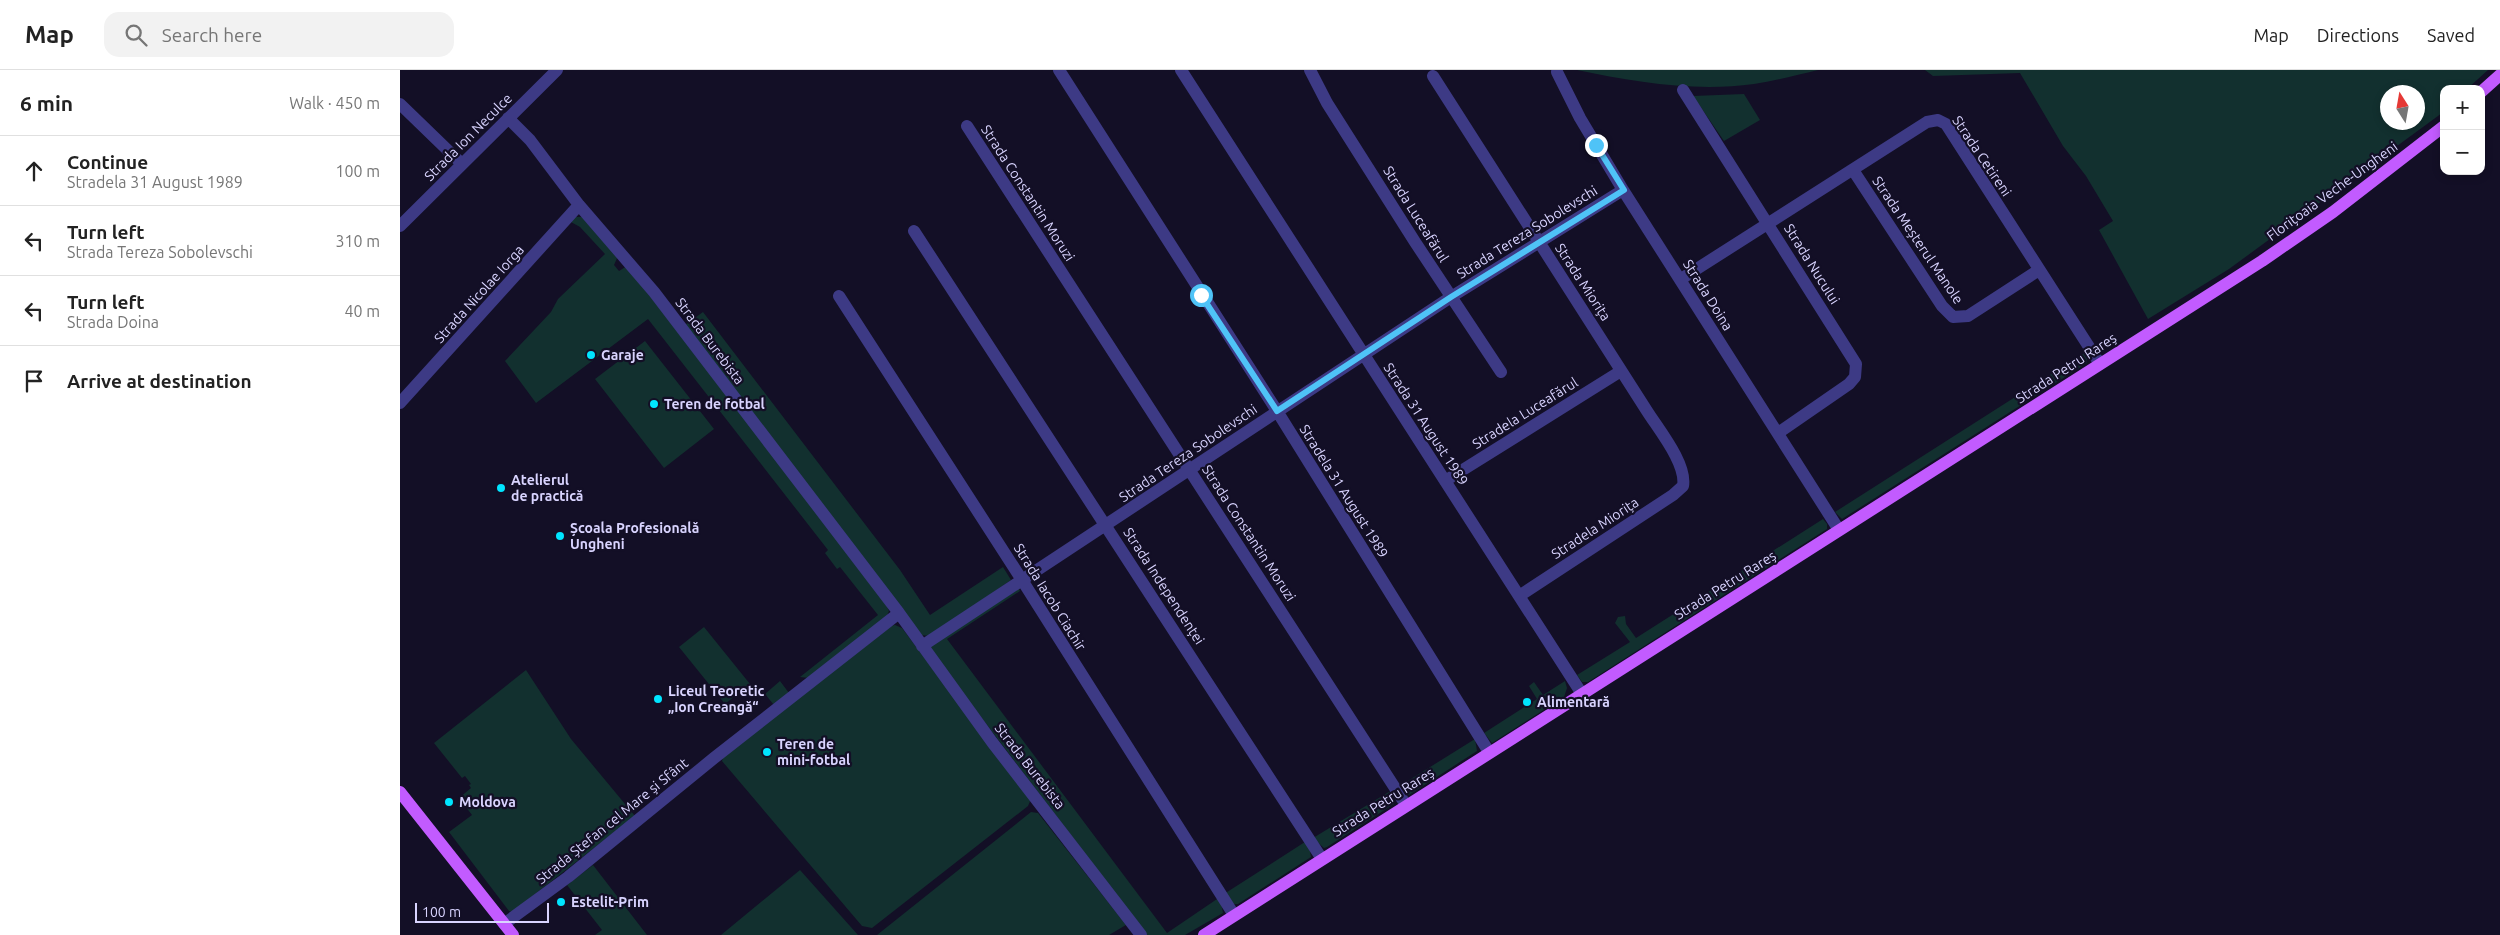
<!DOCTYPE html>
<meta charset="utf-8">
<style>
body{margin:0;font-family:Ubuntu,sans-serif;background:#f2f2f2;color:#222}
.controls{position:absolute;right:15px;top:15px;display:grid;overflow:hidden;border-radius:10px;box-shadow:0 2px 8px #0003}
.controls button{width:45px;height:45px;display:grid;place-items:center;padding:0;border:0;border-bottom:1px solid #e0e0e0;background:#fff;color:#222;font:25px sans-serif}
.compass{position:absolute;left:1980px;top:15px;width:45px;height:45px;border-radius:50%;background:#fff;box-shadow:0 2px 8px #0003;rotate:349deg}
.scale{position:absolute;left:15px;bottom:12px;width:134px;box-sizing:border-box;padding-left:5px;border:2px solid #d9d4ff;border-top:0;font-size:14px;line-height:18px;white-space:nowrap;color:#d9d4ff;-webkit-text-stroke:4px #130f26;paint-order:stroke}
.stop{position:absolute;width:15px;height:15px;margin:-11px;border:4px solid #4fc3f7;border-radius:50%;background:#fff}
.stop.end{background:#4fc3f7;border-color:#fff;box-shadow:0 1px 5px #0008}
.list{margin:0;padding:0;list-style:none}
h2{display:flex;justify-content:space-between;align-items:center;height:65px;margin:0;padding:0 20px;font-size:21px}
h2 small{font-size:16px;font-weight:400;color:#767676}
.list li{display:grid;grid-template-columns:32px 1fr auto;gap:15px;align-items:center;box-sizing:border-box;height:70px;padding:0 20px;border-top:1px solid #e0e0e0}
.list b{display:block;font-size:19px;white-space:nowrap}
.list p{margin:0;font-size:16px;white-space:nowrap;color:#767676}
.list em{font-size:16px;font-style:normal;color:#767676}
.icon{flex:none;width:28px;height:28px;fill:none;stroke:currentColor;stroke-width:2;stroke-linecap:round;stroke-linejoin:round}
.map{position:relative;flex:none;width:2100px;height:865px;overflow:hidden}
header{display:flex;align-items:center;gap:30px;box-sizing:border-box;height:70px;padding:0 25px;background:#fff;border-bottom:1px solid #e0e0e0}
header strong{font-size:24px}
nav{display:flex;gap:28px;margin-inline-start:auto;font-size:18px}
.search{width:350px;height:45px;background:#f2f2f2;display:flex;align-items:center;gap:12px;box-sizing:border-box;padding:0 18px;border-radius:15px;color:#767676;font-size:19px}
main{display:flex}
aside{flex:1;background:#fff}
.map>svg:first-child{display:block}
.green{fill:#12302f;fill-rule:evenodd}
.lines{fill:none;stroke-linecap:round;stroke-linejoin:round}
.minor{stroke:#3d3a85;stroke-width:12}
.major{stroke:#c25bff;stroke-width:12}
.route{stroke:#4fc3f7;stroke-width:6}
.poi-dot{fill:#00e5ff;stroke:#130f26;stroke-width:2}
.labels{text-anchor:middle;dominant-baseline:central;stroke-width:4.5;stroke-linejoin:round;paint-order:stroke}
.street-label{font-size:14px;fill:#d9d4ff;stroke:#130f26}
.poi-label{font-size:14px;font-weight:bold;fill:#d9d4ff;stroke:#130f26;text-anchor:start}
</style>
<header>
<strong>Map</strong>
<div class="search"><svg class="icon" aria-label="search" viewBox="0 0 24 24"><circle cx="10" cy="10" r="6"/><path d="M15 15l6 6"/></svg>Search here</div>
<nav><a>Map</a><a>Directions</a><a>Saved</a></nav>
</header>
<main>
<aside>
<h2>6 min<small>Walk · 450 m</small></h2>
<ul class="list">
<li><svg class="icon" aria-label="ahead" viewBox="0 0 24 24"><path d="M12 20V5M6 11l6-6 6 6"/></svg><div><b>Continue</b><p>Stradela 31 August 1989</p></div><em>100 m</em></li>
<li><svg class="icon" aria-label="left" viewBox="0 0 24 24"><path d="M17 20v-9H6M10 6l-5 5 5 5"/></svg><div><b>Turn left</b><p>Strada Tereza Sobolevschi</p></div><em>310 m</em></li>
<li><svg class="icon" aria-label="left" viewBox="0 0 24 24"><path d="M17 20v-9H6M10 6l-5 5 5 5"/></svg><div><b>Turn left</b><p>Strada Doina</p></div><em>40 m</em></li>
<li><svg class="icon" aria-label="arrive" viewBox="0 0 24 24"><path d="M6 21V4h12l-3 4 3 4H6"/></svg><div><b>Arrive at destination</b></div></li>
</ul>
</aside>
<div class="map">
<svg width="2100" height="865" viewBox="0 0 2100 865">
<rect width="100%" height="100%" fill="#130f26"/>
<!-- green -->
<path class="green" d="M1177,0H1418C1397,5 1375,11 1354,14C1295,22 1234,12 1177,0Z
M1525,0H2088L2067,19H2044V41L2038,46L1829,199L1748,249L1699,160L1713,151L1686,106L1663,76L1620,3L1533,6ZM1988,22H2018V52H1988Z
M1344,24L1360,50L1324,71L1293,26Z
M174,147H183L218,186L214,195L219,201L227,196L485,532L489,541L485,550L409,608L400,607L478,545L440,497L437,499L425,483L428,480L248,249L136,333L105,291L151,242L158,229L205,184L180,157L171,152Z
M303,242L500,500L530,545L603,497L611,510L530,566L520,565L285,255Z
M245,271L314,359L264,398L195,309Z
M1684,283L1687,285V293L1442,449L1435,442Z
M1423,449L1427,454V459L1188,612H1182L1177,605L1230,572L1215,553L1218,547L1225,546L1226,554L1236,568Z
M618,517L620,521L547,569L767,863L820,827L823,843L785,865H747L530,580L531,575Z
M495,555L502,558L631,729L628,736L472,858L462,856L322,691L324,685L490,556Z
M304,557L350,614L325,634L279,577Z
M126,600L171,669L235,746L112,842L109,841L49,762L72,745L59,728L71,718L69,715L71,714L65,706L62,708L34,673Z
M380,611L389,623L374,635L365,624Z
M1165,611L1167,618L1164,627L1092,673L1084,663L1137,629L1129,616L1134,612L1143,625Z
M1075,669L1077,681L1009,725L1006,726L998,717Z
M992,720L996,727L994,729V734L927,777L924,778L913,768Z
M631,742L638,743L726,855L709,865H477Z
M908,770L911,787L838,834H834L824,824Z
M193,795L247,865H195L202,860L167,815Z
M400,800L458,865H321Z"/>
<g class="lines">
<!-- minor -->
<path class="minor" d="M659,0L877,341L1089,682
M781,0L1182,624
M910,0L927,33L1015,172L1101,302
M1157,2L1180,48L1223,120L1439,460
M1033,6L1247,341C1259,360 1287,394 1283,416L1273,425L1119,526
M1283,20L1456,294L1455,307L1449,314L1378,363
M0,34L62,94
M108,48L130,70L179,135L254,222L499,543L592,672L741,865
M567,56L1006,735
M1453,100L1542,236L1553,247L1568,246L1639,200
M0,156L157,0
M514,161L922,789
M1281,209L1527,52L1538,50L1546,54L1700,294
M439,226L622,510L834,845
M0,333L179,135
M1045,411L1221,301
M522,576L1051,227L1223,120
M104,854L168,807L314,688L499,543"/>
<!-- major -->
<path class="major" d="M2081,22L2100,5
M0,722L113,865
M804,865L1862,191L1933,142L2044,56"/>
</g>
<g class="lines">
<!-- route -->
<path class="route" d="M801,225L877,341L1051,227L1224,120L1196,75"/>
</g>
<!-- markers -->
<g class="poi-dot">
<circle cx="191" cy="285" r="5"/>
<circle cx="254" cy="334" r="5"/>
<circle cx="101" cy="418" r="5"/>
<circle cx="160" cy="466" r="5"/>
<circle cx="258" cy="629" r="5"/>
<circle cx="1127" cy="632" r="5"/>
<circle cx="367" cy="682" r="5"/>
<circle cx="49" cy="732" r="5"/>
<circle cx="161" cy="832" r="5"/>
</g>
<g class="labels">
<!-- street labels -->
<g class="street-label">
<text transform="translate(68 67) rotate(-45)">Strada Ion Neculce</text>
<text transform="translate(1582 86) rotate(56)">Strada Cetireni</text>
<text transform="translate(1932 121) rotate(-36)">Florițoaia Veche-Ungheni</text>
<text transform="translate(628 123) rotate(57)">Strada Constantin Moruzi</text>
<text transform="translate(1016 144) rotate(58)">Strada Luceafărul</text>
<text transform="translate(1127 162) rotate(-32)">Strada Tereza Sobolevschi</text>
<text transform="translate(1518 170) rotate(56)">Strada Meșterul Manole</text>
<text transform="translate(1412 194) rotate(58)">Strada Nucului</text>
<text transform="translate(1183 212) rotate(57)">Strada Miorița</text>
<text transform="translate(79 224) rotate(-48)">Strada Nicolae Iorga</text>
<text transform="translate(1308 225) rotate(58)">Strada Doina</text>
<text transform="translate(310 271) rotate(53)">Strada Burebista</text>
<text transform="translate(1666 298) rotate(-33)">Strada Petru Rareș</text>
<text transform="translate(1125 343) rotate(-32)">Stradela Luceafărul</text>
<text transform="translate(1026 354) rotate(57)">Strada 31 August 1989</text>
<text transform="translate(788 383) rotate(-34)">Strada Tereza Sobolevschi</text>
<text transform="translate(944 421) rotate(58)">Stradela 31 August 1989</text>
<text transform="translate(1195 458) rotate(-33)">Stradela Miorița</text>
<text transform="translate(849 463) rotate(57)">Strada Constantin Moruzi</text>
<text transform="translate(1325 515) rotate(-32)">Strada Petru Rareș</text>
<text transform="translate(764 516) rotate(57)">Strada Independenței</text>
<text transform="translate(650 527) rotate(58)">Strada Iacob Ciachir</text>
<text transform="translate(630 696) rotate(52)">Strada Burebista</text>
<text transform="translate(983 732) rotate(-32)">Strada Petru Rareș</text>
<text transform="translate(212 751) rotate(-39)">Strada Ștefan cel Mare și Sfânt</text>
</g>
<!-- poi labels -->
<g class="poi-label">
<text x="201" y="285">Garaje</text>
<text x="264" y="334">Teren de fotbal</text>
<text x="111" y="410">Atelierul<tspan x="111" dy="16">de practică</tspan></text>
<text x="170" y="458">Școala Profesională<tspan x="170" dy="16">Ungheni</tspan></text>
<text x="268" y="621">Liceul Teoretic<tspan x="268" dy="16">„Ion Creangă“</tspan></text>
<text x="1137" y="632">Alimentară</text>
<text x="377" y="674">Teren de<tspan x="377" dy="16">mini-fotbal</tspan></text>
<text x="59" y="732">Moldova</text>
<text x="171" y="832">Estelit-Prim</text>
</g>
</g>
</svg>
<div class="controls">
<button>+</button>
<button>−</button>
</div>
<svg class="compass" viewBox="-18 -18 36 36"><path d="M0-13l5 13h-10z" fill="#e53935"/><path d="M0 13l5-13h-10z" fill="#767676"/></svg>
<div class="scale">100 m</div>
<div class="stop" style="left:801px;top:225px"></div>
<div class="stop end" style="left:1196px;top:75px"></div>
</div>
</main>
